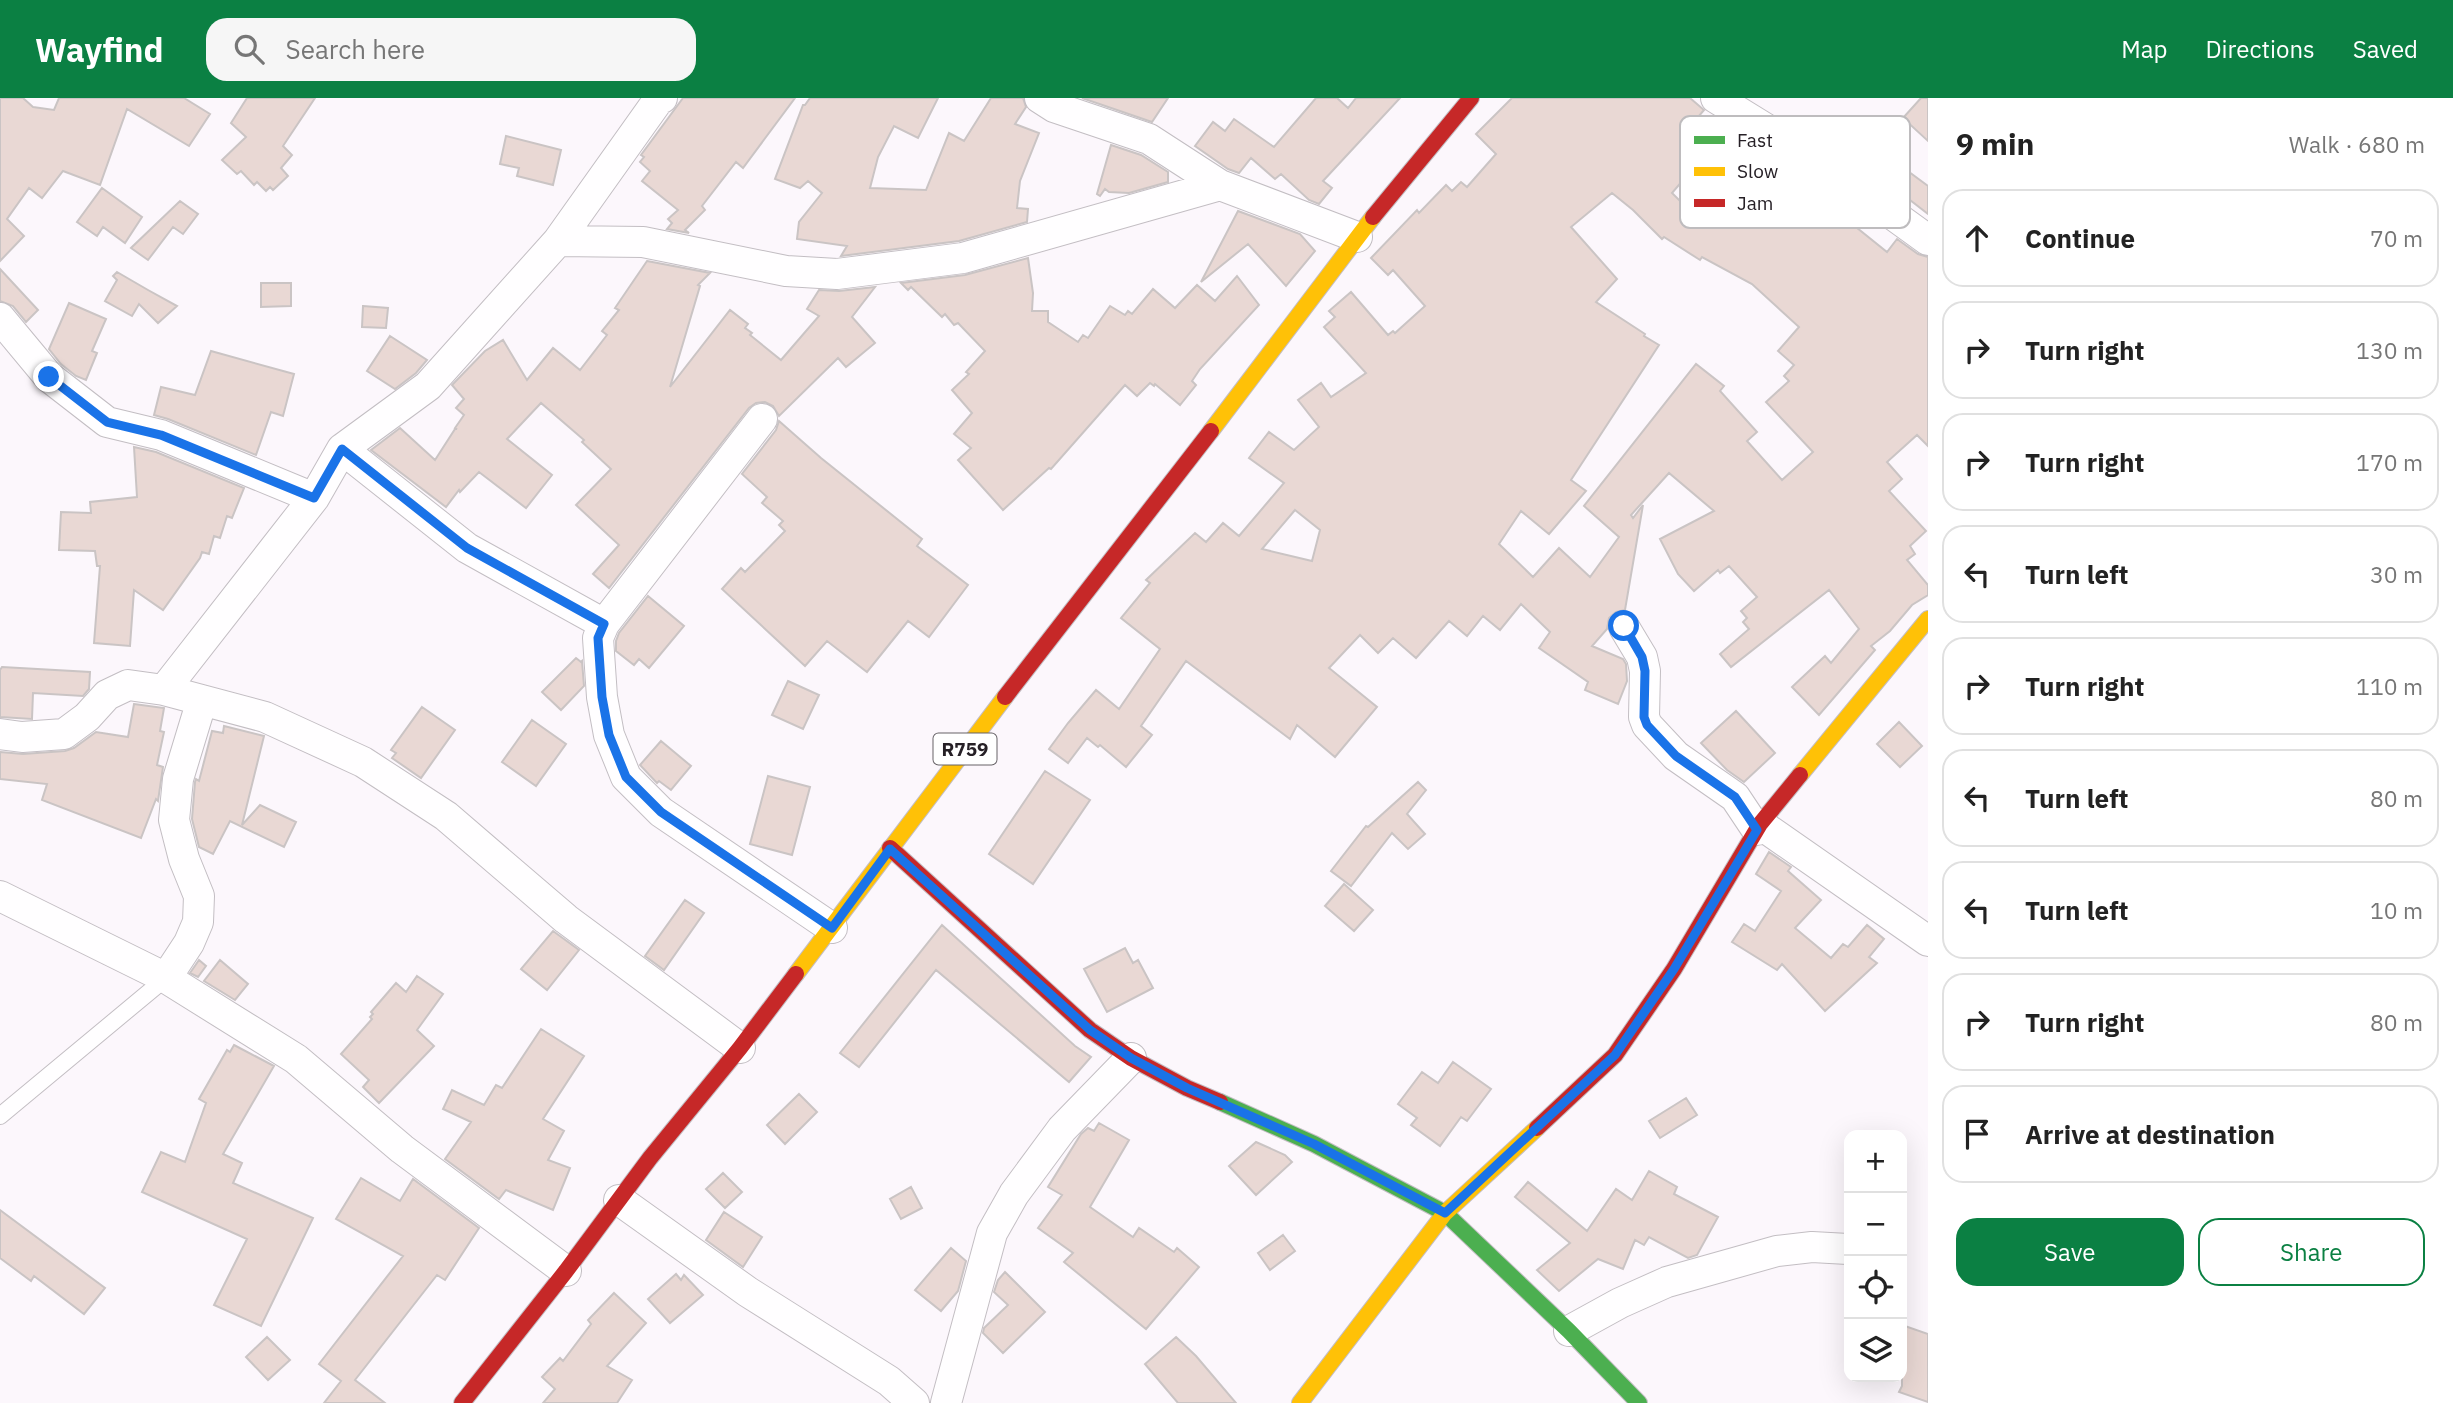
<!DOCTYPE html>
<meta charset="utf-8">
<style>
body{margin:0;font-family:"IBM Plex Sans",sans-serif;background:#f6f6f6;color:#222}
.controls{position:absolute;right:21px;bottom:21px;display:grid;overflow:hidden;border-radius:14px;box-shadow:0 7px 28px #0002}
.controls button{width:63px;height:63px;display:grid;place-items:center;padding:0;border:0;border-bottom:2px solid #e0e0e0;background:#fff;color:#222;font:35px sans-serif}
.stop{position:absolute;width:21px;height:21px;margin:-16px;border:5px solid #1a73e8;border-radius:50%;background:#fff}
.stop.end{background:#1a73e8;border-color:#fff;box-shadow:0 2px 7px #0008}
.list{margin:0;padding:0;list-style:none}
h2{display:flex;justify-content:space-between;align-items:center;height:91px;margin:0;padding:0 28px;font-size:30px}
h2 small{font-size:23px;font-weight:400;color:#767676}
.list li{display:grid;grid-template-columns:46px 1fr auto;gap:21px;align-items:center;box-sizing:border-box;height:98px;margin:0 14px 14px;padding:0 14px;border:2px solid #e0e0e0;border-radius:21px}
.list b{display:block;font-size:26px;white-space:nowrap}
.list em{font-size:23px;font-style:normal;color:#767676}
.actions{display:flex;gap:14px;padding:21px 28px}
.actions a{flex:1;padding:16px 0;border:2px solid #0b8043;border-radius:21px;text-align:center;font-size:24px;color:#0b8043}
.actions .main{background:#0b8043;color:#fff}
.icon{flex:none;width:38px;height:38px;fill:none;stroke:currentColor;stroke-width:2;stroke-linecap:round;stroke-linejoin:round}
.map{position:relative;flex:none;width:1928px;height:1305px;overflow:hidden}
header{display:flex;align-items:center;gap:42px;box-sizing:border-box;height:98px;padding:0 35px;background:#0b8043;color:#fff}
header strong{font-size:33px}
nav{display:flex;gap:38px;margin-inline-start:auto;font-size:24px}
.search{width:490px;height:63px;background:#f6f6f6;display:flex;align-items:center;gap:18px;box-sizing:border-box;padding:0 24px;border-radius:21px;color:#767676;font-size:26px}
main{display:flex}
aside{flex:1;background:#fff}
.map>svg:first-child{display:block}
.building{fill:#e9d8d4;stroke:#cac4c4;stroke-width:2;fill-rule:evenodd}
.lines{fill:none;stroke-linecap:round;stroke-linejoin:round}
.lane-casing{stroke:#c3bec3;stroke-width:18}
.street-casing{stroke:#c3bec3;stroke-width:32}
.fast-casing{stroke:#c3bec3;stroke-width:18}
.slow-casing{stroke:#c3bec3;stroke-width:18}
.jam-casing{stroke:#c3bec3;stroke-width:18}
.lane{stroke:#fffeff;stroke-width:16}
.street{stroke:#fffeff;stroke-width:30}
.fast{stroke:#4caf50;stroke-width:16}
.slow{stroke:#ffc107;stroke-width:16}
.jam{stroke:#c62828;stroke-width:16}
.route{stroke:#1a73e8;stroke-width:9}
.labels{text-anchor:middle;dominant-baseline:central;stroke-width:7;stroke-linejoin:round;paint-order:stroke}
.shield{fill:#fff;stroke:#676367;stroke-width:2}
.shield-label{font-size:19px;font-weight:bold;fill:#262026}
.key{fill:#fff;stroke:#bebcbe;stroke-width:2}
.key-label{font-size:19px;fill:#262026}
</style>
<header>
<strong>Wayfind</strong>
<div class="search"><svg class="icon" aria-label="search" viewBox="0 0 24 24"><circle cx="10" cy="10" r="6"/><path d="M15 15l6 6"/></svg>Search here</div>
<nav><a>Map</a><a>Directions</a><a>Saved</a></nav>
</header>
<main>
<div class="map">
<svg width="1928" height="1305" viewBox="0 0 1928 1305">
<rect width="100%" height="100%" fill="#fcf7fc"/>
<!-- building -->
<path class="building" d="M0,0H23L33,9L54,12L59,0H184L210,16L189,48L127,11L100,87L63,73L42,100L29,90L7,121L24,138L0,163Z
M247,0H315L283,48L292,57L281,70L288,78L273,92L270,89L266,93L257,84L254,87L241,73L237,76L222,62L246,39L231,25Z
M683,0H795L743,70L736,64L702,108L705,112L685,132L689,135L667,131L672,125L668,121L678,112L642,83L650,73L640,64L644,59L641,57Z
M810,0H938L918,40L894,28L878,59L870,90L926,92L949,35L964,43L991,0H1023L1026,9L1015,26L1039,35L1020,83L1017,110L1028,111L1027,124L959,143L841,158L847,148L797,141L799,124L822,95L808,83L800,90L775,81L803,7H805Z
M1082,0H1168L1152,24Z
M1316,0H1337L1348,10L1356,0H1400L1323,83L1332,90L1319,106L1309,102L1281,76L1275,81L1251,60L1239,75L1228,71L1195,48L1213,24L1225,33L1234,21L1274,49Z
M1512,0H1690L1704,12L1698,19L1720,36L1716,41L1728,47L1714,69L1701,61L1672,95L1687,110L1710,124L1745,68L1759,76L1768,61L1846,109L1841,117L1887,154L1897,141L1918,156L1928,159V348L1917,337L1887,364L1902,381L1889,393L1926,433L1910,448L1915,456L1907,462L1928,487V497L1912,507L1890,533L1871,548L1875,552L1819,617L1792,589L1825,558L1831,565L1859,531L1829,492L1731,569L1720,556L1749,531L1743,524L1747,520L1741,513L1757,499L1729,468L1720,475L1718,472L1694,493L1678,476L1660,441L1714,413L1669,375L1631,417L1633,420L1643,407L1625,512L1616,514L1609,520L1607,531L1592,548L1623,561L1626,566L1627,583L1618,606L1585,592L1588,584L1539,550L1550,534L1521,506L1500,532L1483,518L1467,538L1449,523L1416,560L1393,540L1378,555L1360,537L1329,570L1377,609L1335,659L1297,627L1290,641L1186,563L1141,628L1152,637L1126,669L1100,647L1098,649L1087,640L1068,665L1049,651L1068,625L1096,592L1119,611L1160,551L1121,520L1150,485L1146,482L1195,435L1206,444L1223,425L1239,438L1284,385L1249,360L1269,334L1294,352L1319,329L1298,302L1321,285L1331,299L1366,275L1324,229L1335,219L1329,213L1351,194L1388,237L1393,233L1395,235L1425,208L1393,172L1388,177L1371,160L1417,112L1419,115L1446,87L1452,93L1461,84L1467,89L1496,56L1476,36ZM1612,95L1633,112L1662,141L1664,139L1700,162L1702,159L1752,186L1799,229L1778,253L1794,267L1784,278L1789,283L1766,304L1813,354L1782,382L1747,343L1757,334L1720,293L1724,288L1696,266L1584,408L1619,439L1590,479L1559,450L1533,479L1499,446L1521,413L1549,436L1586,393L1571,382L1659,247L1644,238L1645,236L1596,204L1617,181L1571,129ZM1295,412L1320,432L1312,463L1262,451Z
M1921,0H1928V43L1903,20Z
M506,38L561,52L553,87L517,78L519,70L500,66Z
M1111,47L1141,57L1168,74V84L1129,95L1109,94L1105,91L1100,98L1097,96Z
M1878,51L1928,88V116L1865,67Z
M102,90L142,119L125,145L103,129L97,138L77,124Z
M180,103L198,116L183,136L173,129L148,162L131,150Z
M1238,113L1300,136L1315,153L1286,188L1248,146L1201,184Z
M1028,160L1033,195L1032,213H1048V224L1078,244L1083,237L1088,240L1110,208L1125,217L1128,213L1132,216L1153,191L1175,210L1197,187L1215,203L1237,178L1259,207L1200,271L1192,283L1196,287L1180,307L1155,286L1154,288L1150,285L1137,298L1125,287L1051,371L1049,370L1003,412L958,362L971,350L954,336L972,315L952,292L969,276L966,274L985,253L958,225L954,227L945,216L942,219L911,189L908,192L901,185L965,177Z
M647,163L710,175L698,187L700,188L670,289L730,212L748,226L745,230L752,235L750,237L781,262L819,218L807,211L819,192L839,193L875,189L852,219L875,245L846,269L838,260L779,318L773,308L765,304L756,305L749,310L609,490L593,476L619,447L576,407L611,371L582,344L584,342L541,305L507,341L552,377L526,410L479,374L460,394L459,392L446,409L371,352L400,330L435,362L455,331H457L455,330L464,317L456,310L464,301L452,287L485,253L503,242L527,282L553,250L580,272L607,237L602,233L619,212L615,210Z
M0,171L38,212L26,224L13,208L0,203Z
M117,174L148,192L177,208L158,225L139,206L132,218L105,203L117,182L113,178Z
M261,185H291V208L261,209Z
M69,205L106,221L92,253L97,255L86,282L76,278L61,266L49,251Z
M363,208L388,210L386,230L362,229Z
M390,238L427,262L416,275L395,291L367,273Z
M211,253L294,276L283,318L271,314L256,357L168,321L154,317L161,289L195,297Z
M779,323L821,360L922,441L917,448L968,487L929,539L908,523L867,574L827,543L805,568L722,491L741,470L745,474L785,433L779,427L783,423L762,405L767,399L742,376L776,332Z
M134,349L156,354L244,390L232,420L227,418L220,440L214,438L209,456L202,454L200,460L163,512L134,492L130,548L94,545L100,468H97L95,453L59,452L61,414L91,415L90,404L137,399Z
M648,498L684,528L649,570L639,561L634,567L616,553V543L619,535Z
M576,560L581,564L582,563L584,588L561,612L542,594Z
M2,569L90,574L89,591L83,598L33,595L32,621L0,619V572Z
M788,583L819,597L803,631L772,617Z
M134,606L164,610L160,633L164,634L157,667L163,669L158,703L156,701L141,740L42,702L47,686L0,681V654L23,656L65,653L74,650L96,634L128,639Z
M422,609L455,632L421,680L392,660L396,655L391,652Z
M1736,613L1775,655L1744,684L1727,672L1701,645Z
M532,622L566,646L536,688L502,664Z
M1899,624L1922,648L1900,669L1877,646Z
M224,628L264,638L242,727L260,707L296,724L284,749L230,723L213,756L199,749L192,721L195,684L196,681L199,683L212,633L223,635Z
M661,643L691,668L671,692L659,683L657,685L640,667Z
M1045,673L1090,702L1033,786L989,756Z
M768,678L810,689L792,757L750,746Z
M1418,684L1426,692L1407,716L1425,736L1408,751L1392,735L1351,788L1331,773L1366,728L1368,729Z
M1769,754L1791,769L1788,773L1821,802L1795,830L1831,860L1843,846L1848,849L1867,827L1884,841L1869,859L1877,865L1825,913L1782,866L1777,872L1732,844L1744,826L1755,833L1781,793L1756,776Z
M1344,786L1373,812L1354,833L1325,808Z
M685,802L704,815L664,872L645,858Z
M942,827L1075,948L1091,959L1069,984L936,872L859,969L840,955Z
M553,833L579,852L547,892L521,871Z
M1125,850L1133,865L1138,862L1153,890L1107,914L1084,871Z
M199,862L206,868L198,879L190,875Z
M220,862L248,886L235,902L204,883Z
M417,878L443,896L417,932L434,948L379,1005L363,989L369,982L341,956L372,921L370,919L373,916L371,914L396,885L406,894Z
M541,931L584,958L543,1021L564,1033L548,1062L570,1070L553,1112L506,1092L499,1101L445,1061L471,1024L443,1011L452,992L484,1007L496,987L502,990Z
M234,947L274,968L223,1056L242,1065L233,1085L313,1120L261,1228L214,1207L247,1141L142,1094L161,1054L185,1064L206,1005L199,1001L227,952L230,954Z
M1453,964L1491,991L1467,1023L1461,1019L1440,1048L1411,1027L1417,1020L1398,1006L1422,974L1438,985Z
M799,996L817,1014L785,1046L767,1027Z
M1686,1000L1697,1017L1660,1040L1649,1023Z
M1099,1025L1129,1042L1090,1109L1133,1139L1139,1130L1174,1154L1177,1150L1199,1169L1146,1231L1064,1164L1073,1155L1038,1130L1062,1097L1048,1089L1081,1036L1088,1030L1094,1033Z
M1256,1044L1285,1057L1292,1064L1256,1097L1229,1068Z
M1649,1073L1677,1089L1674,1096L1718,1119L1697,1157L1688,1160L1649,1139L1644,1147L1635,1142L1623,1171L1598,1161L1559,1193L1537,1172L1570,1145L1515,1099L1528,1084L1587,1133L1616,1091L1632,1102Z
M723,1075L742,1094L725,1110L706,1091Z
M361,1080L400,1103L413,1081L479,1130L445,1182L437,1177L355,1282L385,1305H324L341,1283L319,1266L403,1158L336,1121Z
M911,1089L922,1110L901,1121L890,1101Z
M0,1112L105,1190L84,1216L34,1178L31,1183L0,1160Z
M724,1114L762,1139L743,1169L706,1142Z
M1283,1137L1295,1153L1270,1172L1258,1155Z
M951,1150L966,1163L958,1193L941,1213L915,1192Z
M1005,1174L1045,1214L1003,1255L983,1235L984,1230L1008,1207L994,1194L998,1182Z
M676,1176L681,1182L684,1177L703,1197L670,1225L648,1201Z
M614,1195L646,1225L607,1268L632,1282L617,1305H543L555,1291L542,1279L560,1260L563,1263L591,1226L588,1222Z
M1902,1227L1928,1236V1304L1899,1294L1902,1288Z
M267,1239L290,1262L268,1282L246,1259Z
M1176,1239L1196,1258L1236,1305H1178L1145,1266Z"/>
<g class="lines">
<!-- lane casing -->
<g class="lane-casing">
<path id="lane" d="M0,1018L166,880"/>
</g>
<!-- street casing -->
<g class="street-casing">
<path id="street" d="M1040,0L1054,9L1149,41L1220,87L1357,139
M1716,0L1823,66L1928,142
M558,143L643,144L786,173L837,176L963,160L1220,87
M0,220L49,279L107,324L161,337L314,400
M762,321L604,526L598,540L602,599L609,637L626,679L661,714L832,830
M342,351L467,450L604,526
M1624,529L1642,559L1645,573L1644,619L1647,627L1676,658L1735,699L1757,732
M164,592L314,400L342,351L428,288L558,143L659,1L662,0
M0,636L22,639L64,636L87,619L107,597L128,587L164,592L265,619L363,664L446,718L566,821L740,950
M1760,726L1928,843
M0,798L166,880L296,961L402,1051L566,1173
M166,880L189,845L198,824L199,798L184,761L174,722L178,681L202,602
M619,1102L748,1194L889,1283L914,1305
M1569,1233L1620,1205L1667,1184L1777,1153L1812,1149L1848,1151
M946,1305L992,1135L1014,1096L1062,1031L1131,960"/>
</g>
<!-- fast casing -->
<g class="fast-casing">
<path id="fast" d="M1220,1004L1314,1046L1445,1115L1569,1233L1639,1305"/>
</g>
<!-- slow casing -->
<g class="slow-casing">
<path id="slow" d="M1211,333L1373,119
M1800,677L1928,521
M796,876L1005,599
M1300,1305L1445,1115L1537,1030"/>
</g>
<!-- jam casing -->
<g class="jam-casing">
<path id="jam" d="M1373,119L1471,0
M1005,599L1211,333
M890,750L1090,932L1131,960L1187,990L1220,1004
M1537,1030L1615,957L1674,871L1760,726L1800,677
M462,1305L566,1173L650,1060L740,950L796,876"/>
</g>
<!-- lane -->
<use href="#lane" class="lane"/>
<!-- street -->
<use href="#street" class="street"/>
<!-- fast -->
<use href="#fast" class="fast"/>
<!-- slow -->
<use href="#slow" class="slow"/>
<!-- jam -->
<use href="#jam" class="jam"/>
</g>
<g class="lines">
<!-- route -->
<path class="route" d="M49,279L107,324L161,337L314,400L342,351L467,450L604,526L598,540L602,599L609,637L626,679L661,714L832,830L890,751L1090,932L1131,960L1187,990L1314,1046L1445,1115L1615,957L1674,871L1757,732L1735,699L1676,658L1647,627L1644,619L1645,573L1642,559L1624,528"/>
</g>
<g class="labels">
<!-- shield labels -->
<rect class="shield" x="933.5" y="635.5" width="63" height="31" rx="5"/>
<g class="shield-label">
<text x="965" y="651">R759</text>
</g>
</g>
<!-- legend -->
<rect x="1680" y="18" width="230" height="112" rx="10" class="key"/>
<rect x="1694" y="38" width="31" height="8" fill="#4caf50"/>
<rect x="1694" y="69" width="31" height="9" fill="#ffc107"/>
<rect x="1694" y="101" width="31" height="8" fill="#c62828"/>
<g class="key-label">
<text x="1737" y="49">Fast</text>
<text x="1737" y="80">Slow</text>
<text x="1737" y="112">Jam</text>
</g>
</svg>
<div class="controls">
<button>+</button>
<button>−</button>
<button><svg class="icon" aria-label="locate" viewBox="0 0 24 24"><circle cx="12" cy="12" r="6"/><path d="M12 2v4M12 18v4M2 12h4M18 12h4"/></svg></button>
<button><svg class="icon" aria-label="layers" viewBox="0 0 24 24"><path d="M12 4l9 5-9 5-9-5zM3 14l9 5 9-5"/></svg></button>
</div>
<div class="stop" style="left:1624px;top:528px"></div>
<div class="stop end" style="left:49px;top:279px"></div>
</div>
<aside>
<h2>9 min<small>Walk · 680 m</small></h2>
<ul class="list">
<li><svg class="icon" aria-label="ahead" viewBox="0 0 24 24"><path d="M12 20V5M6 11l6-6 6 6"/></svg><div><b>Continue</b></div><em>70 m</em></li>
<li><svg class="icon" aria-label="right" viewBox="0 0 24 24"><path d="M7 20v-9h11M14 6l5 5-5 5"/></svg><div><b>Turn right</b></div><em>130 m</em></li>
<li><svg class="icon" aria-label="right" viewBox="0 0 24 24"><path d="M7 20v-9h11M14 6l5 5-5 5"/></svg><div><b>Turn right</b></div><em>170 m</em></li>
<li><svg class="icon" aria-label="left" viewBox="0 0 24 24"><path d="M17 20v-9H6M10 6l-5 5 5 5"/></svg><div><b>Turn left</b></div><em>30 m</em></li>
<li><svg class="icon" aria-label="right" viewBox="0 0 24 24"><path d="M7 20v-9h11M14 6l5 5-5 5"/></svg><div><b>Turn right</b></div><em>110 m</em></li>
<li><svg class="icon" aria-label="left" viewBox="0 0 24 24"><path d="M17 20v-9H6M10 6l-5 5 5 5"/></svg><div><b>Turn left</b></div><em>80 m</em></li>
<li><svg class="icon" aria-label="left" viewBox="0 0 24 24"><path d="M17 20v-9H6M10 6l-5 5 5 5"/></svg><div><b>Turn left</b></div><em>10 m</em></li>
<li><svg class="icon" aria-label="right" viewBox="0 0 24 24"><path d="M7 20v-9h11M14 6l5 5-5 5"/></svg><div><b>Turn right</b></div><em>80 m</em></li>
<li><svg class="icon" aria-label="arrive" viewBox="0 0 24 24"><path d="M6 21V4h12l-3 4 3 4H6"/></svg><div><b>Arrive at destination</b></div></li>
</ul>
<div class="actions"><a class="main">Save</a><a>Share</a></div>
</aside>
</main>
